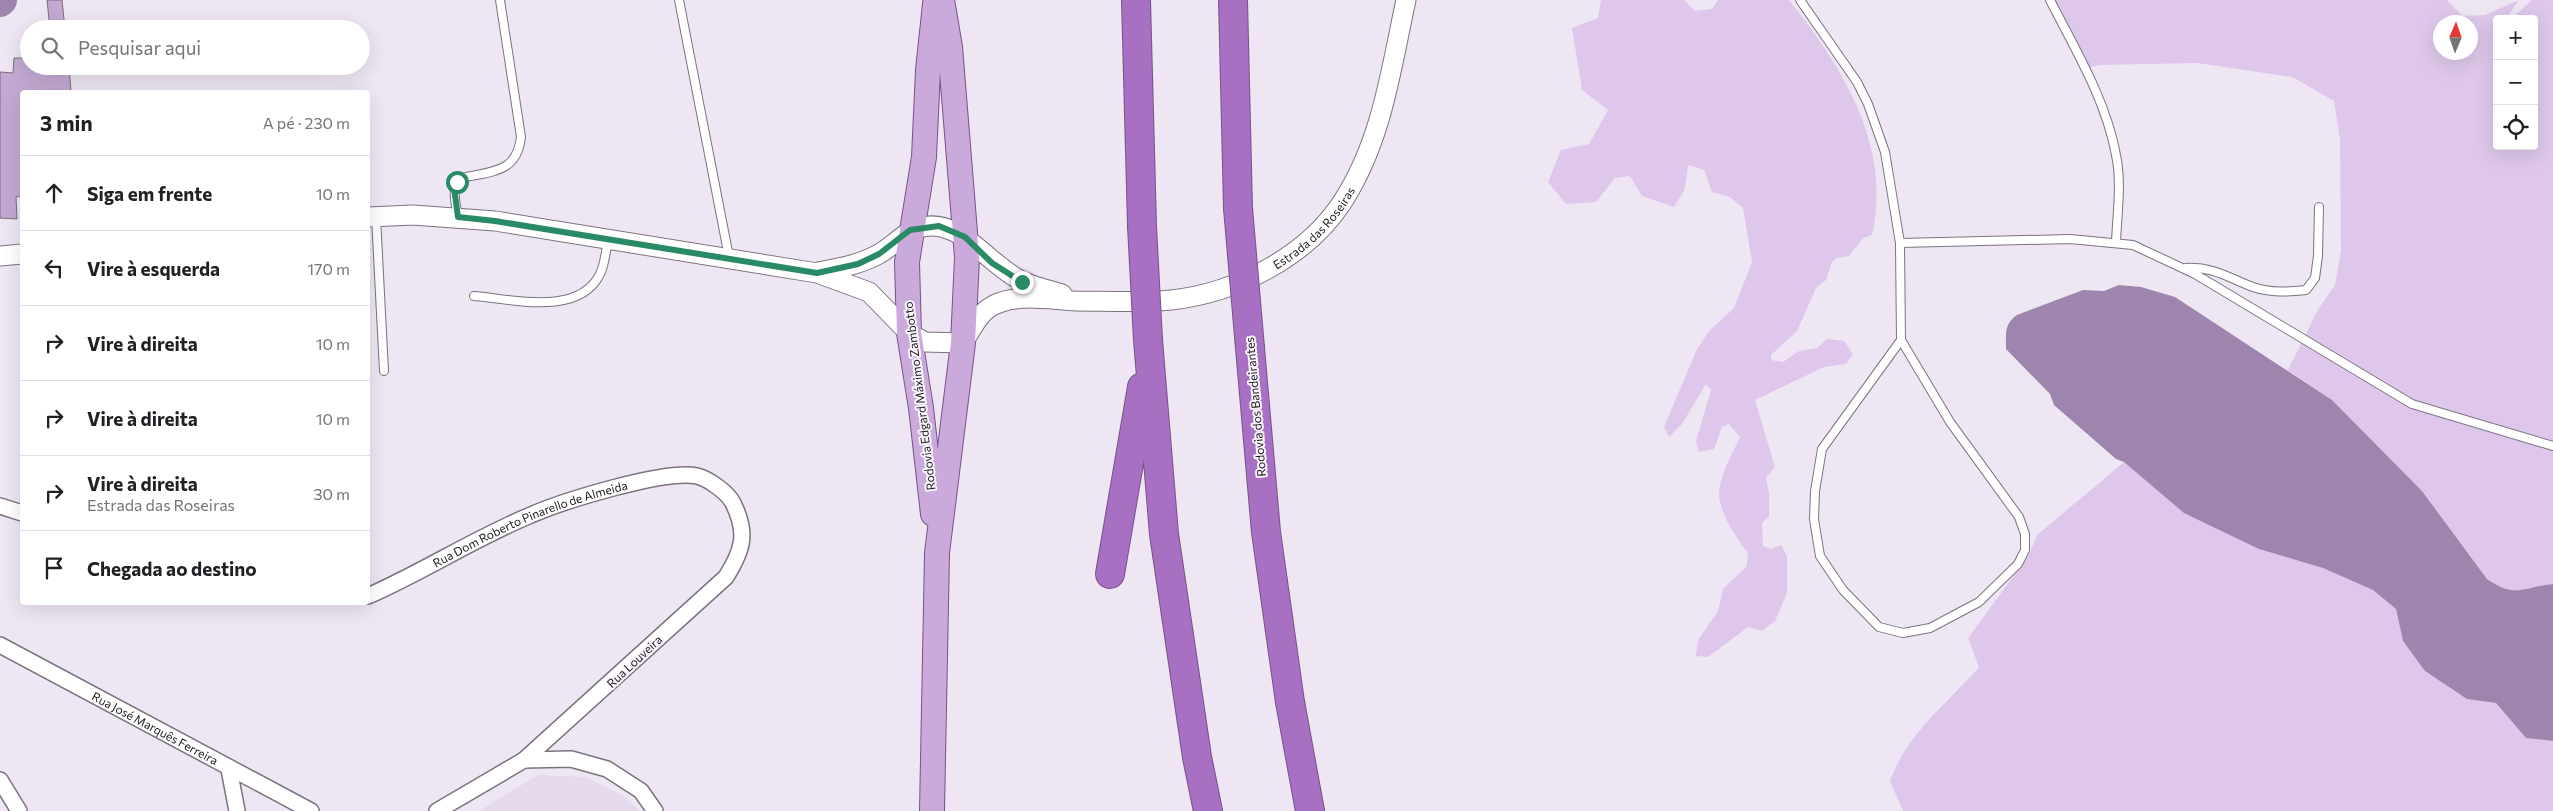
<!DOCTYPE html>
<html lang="pt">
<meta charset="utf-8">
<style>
body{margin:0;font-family:Commissioner,sans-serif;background:#f2f2f2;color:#202124}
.controls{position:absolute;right:15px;top:15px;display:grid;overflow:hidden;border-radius:5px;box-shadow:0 5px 20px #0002}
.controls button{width:45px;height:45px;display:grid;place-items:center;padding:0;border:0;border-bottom:1px solid #e0e0e0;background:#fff;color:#202124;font:25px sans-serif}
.compass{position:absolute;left:2433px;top:15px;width:45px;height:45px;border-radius:50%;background:#fff;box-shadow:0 5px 20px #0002;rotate:2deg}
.stop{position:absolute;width:15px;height:15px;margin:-11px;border:4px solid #288b66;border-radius:50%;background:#fff}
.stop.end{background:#288b66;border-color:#fff;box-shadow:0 1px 5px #0008}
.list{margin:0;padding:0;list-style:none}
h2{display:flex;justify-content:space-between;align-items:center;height:65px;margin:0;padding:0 20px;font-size:21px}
h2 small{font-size:16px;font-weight:400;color:#757577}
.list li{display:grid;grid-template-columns:32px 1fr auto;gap:15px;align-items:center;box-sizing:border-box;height:75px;padding:0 20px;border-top:1px solid #e0e0e0}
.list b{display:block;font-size:19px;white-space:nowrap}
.list p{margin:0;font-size:16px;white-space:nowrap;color:#757577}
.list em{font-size:16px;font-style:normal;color:#757577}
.icon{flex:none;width:28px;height:28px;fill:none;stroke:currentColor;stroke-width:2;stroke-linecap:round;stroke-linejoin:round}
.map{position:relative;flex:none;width:2553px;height:811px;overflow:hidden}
.search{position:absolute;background:#fff;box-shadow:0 5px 20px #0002;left:20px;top:20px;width:350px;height:55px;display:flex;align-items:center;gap:12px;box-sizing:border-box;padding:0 18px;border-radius:28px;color:#757577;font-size:19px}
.panel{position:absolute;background:#fff;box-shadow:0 5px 20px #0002;left:20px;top:90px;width:350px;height:515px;border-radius:5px}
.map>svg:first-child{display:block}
.built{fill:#e5d9ed}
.green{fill:#dec7eb;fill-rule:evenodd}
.water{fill:#9e85ad}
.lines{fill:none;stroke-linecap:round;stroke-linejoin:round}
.river{stroke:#9e85ad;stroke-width:32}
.building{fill:#c3a9d2;stroke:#776f7b}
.service-casing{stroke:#7b737f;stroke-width:10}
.minor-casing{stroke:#7b737f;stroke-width:18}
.tertiary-casing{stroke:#7b737f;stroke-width:21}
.primary-casing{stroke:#775289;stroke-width:26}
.motorway-casing{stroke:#775289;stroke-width:30}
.service{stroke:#fff;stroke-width:8}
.minor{stroke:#fff;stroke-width:15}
.tertiary{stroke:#fff;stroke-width:19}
.primary{stroke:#caa9db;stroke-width:24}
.motorway{stroke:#a770c3;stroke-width:28}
.motorway-bridge-casing{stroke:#775289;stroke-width:30;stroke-linecap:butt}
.motorway-bridge{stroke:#a770c3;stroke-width:28}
.route{stroke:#288b66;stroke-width:6}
.labels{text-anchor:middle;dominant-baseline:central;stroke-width:4;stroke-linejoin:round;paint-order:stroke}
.street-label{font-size:12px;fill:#1d1a1e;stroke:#faf5fd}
</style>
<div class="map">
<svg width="2553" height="811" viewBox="0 0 2553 811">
<rect width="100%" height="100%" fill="#efe6f4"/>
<!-- built -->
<path class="built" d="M538,775L586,777L622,795L640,811H479Z"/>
<!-- green -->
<path class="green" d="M1601,0H1684L1695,11L1712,9L1718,0H1789C1843,68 1892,145 1872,235L1863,238L1849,256L1837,258L1832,262L1826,280L1816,288L1797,331L1771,355V360L1783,362L1799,351L1817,348L1827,339L1844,341L1853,354L1846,364L1824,367L1755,400L1775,467L1766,478L1769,494V516L1762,523L1763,546L1771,549L1781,545L1787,556V593L1775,621L1762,631L1748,627L1708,657L1696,656L1698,640L1718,611L1723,589L1747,566L1748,553C1736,538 1718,511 1719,491C1721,472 1733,453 1740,437L1729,424L1722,427L1714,449L1699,452L1696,441L1711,390L1706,384L1682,424L1669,437L1664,427L1697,349L1710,330L1734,308L1752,262L1743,208L1730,197L1712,192L1704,170L1688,165L1685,189L1674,207L1642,196L1630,176L1615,178L1596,202L1566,204L1548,182L1561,150L1589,144L1608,110L1582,90L1572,28L1598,18Z
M2052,0H2447L2462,16L2485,15L2519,0L2506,19H2497V146H2534V19H2511L2532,0H2553V584C2522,587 2517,599 2487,579L2422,491L2332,400L2288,370L2317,311L2335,285L2341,251L2340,140L2334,101L2292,77L2197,63L2099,65L2086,69ZM2440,22H2470V52H2440Z
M2124,462L2185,513L2323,568L2373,590L2396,609L2403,641L2467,699L2496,703L2526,738L2553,741V811H1903L1890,781C1908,732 1946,705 1979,667L1968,638L2029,555L2037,535Z"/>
<!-- water -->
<path class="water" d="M2119,285L2141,287L2175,297L2332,400L2422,491L2487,579C2517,599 2522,587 2553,584V741L2526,738L2496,703L2467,699L2425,671L2403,641L2396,609L2373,590L2323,568L2259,549L2184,513L2124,462L2116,459L2054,405L2050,394L2006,349C2006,333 2004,324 2017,315L2083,290L2104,291Z"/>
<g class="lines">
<!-- river -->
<path class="river" d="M0,1L1,0"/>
</g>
<!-- building -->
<path class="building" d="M47,0H62L65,29H50Z
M14,58H29V66H69L71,92H22V196L16,197L17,219L0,218V72L13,73Z"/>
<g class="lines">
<!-- service casing -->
<g class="service-casing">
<path id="service" d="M679,0L729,257
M1800,0L1857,82L1868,104L1885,152L1900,243L1901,340L1822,449L1815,491L1814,519L1820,556L1843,590L1879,627L1903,633L1930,628L1979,602L2018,564L2025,550V534L2019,517L1950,422L1901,340
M2050,0C2075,49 2106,100 2116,155C2122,183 2117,214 2116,243
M376,217L384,371
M458,217C456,204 450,187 462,178C492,171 517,173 521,137L500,0
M1900,243L2070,239L2133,245L2195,274L2412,404L2553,446
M2186,268C2212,266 2229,278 2253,287C2271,293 2288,292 2306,290L2315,278L2318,256L2319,207
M474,296C511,299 579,317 600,274C605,264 606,250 608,240"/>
</g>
<!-- minor casing -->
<g class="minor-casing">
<g id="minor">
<path d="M0,506L22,513"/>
<path id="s1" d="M368,596C423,572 475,538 531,515C563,501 666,469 697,476C709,479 728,493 733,503C748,533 743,550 726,577L524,760L437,811"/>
<path id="s2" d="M0,645L311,811"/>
<path d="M524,760L571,759L607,769L641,791L655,811"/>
<path d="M229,769L237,811"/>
<path d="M0,780L19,811"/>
</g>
</g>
<!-- tertiary casing -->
<g class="tertiary-casing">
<g id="tertiary">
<path id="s3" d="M368,217L413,215L495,221L817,273L869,292L909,333L925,342L963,343C972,329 979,312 994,305C1018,293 1050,300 1076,301C1107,301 1140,303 1171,300C1236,293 1307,257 1343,201C1382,141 1391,69 1406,0"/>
<path d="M0,256L22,254"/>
<path d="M818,272C839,268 858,265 877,255C893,247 904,231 922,227C961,218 988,265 1022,281C1034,287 1049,290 1062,294"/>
</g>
</g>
<!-- primary casing -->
<g class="primary-casing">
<path id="primary" d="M933,514L921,408L909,333L907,262L924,157L928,70L935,4
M932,811L937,553L963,343L967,257L950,47L942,0"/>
</g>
<!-- motorway casing -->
<g class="motorway-casing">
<path id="motorway" d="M1136,0L1142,226
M1233,0L1238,208
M1148,340L1164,534L1197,757L1208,811
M1250,348L1266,532L1290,702L1310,811
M1110,574L1142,387"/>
</g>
<!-- service -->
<use href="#service" class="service"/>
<!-- minor -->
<use href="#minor" class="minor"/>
<!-- tertiary -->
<use href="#tertiary" class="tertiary"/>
<!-- primary -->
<use href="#primary" class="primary"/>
<!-- motorway -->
<use href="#motorway" class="motorway"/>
<!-- motorway-bridge casing -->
<g class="motorway-bridge-casing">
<path id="motorway-bridge" d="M1238,208L1250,348
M1142,226L1148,340"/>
</g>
<!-- motorway-bridge -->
<use href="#motorway-bridge" class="motorway-bridge"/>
</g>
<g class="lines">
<!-- route -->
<path class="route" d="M457,182L454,188L458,217L495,221L817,273L858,264L879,254L910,230L939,226L965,237L992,263L1022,282"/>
</g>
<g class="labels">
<!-- street labels -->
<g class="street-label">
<text stroke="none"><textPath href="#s3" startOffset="1015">Estrada das Roseiras</textPath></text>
<text transform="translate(919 396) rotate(-97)">Rodovia Edgard Máximo Zambotto</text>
<text transform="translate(1255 407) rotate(-95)">Rodovia dos Bandeirantes</text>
<text stroke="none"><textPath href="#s1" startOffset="178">Rua Dom Roberto Pinarello de Almeida</textPath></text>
<text transform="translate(634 661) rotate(-43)">Rua Louveira</text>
<text stroke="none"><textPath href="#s2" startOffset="176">Rua José Marquês Ferreira</textPath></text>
</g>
</g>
</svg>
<div class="controls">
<button>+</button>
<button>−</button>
<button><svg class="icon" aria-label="locate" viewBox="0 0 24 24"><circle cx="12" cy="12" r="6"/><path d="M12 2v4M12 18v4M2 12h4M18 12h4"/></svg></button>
</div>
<svg class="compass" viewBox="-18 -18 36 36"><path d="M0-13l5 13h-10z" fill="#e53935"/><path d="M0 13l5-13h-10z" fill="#757577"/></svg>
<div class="stop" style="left:457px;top:182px"></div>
<div class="stop end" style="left:1022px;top:282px"></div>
<div class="search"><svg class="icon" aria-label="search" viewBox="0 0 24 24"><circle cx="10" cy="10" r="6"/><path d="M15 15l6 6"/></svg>Pesquisar aqui</div>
<section class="panel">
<h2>3 min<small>A pé · 230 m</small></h2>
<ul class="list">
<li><svg class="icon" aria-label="ahead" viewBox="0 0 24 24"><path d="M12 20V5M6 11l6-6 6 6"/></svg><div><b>Siga em frente</b></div><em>10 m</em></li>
<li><svg class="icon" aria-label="left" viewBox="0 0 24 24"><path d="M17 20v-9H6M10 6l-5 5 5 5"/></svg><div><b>Vire à esquerda</b></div><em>170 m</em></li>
<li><svg class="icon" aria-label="right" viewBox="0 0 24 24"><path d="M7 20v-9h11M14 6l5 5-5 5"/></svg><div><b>Vire à direita</b></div><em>10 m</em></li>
<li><svg class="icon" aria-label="right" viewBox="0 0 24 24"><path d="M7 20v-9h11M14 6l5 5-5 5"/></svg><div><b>Vire à direita</b></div><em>10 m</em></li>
<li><svg class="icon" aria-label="right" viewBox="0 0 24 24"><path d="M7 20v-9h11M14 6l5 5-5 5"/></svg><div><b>Vire à direita</b><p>Estrada das Roseiras</p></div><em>30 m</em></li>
<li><svg class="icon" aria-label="arrive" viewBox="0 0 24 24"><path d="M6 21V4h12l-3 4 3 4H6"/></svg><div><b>Chegada ao destino</b></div></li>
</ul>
</section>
</div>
